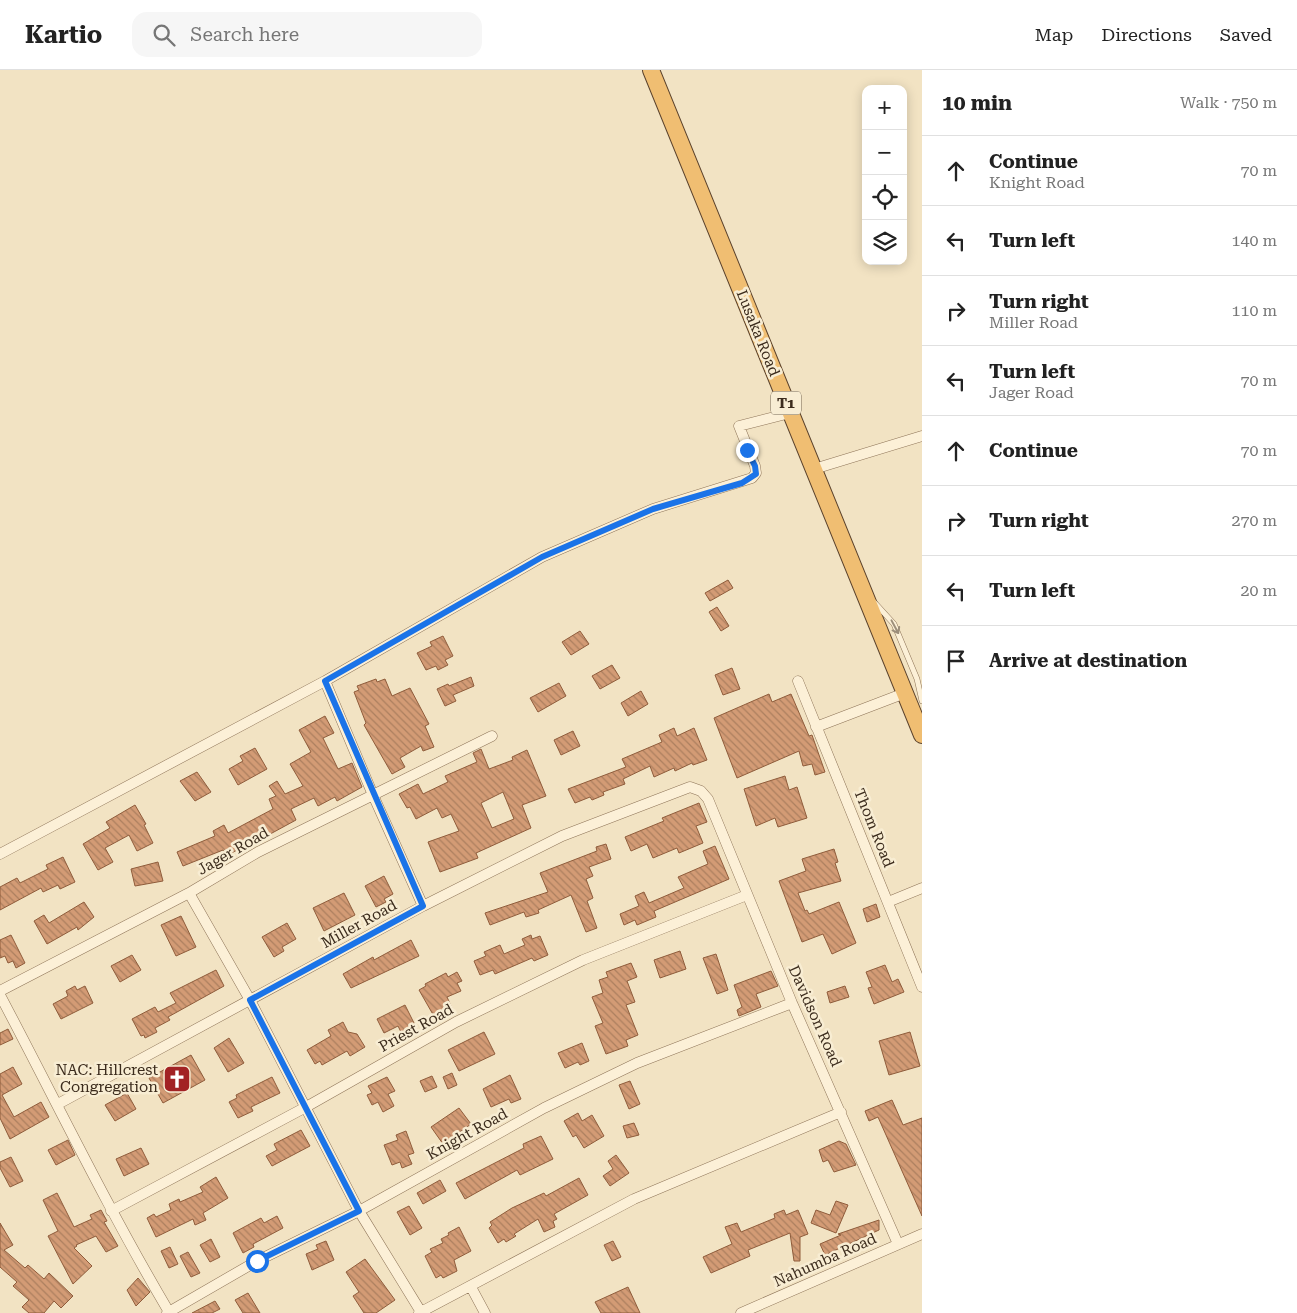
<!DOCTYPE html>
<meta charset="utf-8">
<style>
body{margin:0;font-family:"Roboto Serif",serif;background:#f6f6f6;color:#222}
.controls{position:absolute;right:15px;top:15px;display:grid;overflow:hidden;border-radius:10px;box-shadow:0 2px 12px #0003}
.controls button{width:45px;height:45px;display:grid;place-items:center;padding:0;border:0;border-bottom:1px solid #e0e0e0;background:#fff;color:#222;font:25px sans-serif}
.stop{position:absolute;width:15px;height:15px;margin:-11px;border:4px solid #1a73e8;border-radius:50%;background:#fff}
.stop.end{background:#1a73e8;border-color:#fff;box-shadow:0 1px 5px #0008}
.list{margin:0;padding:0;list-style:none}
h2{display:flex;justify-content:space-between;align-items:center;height:65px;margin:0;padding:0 20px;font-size:21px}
h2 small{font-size:16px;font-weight:400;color:#767676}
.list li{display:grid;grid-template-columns:32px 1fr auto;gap:15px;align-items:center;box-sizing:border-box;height:70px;padding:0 20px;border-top:1px solid #e0e0e0}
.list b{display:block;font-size:19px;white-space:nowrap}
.list p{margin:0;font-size:16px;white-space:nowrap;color:#767676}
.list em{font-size:16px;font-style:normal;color:#767676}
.icon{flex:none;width:28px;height:28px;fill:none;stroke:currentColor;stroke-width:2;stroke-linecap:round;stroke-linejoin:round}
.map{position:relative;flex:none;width:922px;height:1243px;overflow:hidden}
header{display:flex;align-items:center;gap:30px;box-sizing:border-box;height:70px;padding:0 25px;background:#fff;border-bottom:1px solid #e0e0e0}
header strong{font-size:24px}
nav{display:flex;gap:28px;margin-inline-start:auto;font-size:18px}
.search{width:350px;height:45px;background:#f6f6f6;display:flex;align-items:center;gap:12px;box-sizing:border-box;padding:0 18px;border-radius:15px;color:#767676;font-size:19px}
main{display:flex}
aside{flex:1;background:#fff}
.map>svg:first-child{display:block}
.building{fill:url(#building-back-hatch);stroke:#8f5c3b;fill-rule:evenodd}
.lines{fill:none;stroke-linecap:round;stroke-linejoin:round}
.service-casing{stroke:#8e7458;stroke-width:6}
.minor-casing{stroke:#8e7458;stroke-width:11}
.trunk-casing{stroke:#5b422c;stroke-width:18}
.service{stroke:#fcf0d7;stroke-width:5}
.minor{stroke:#fcf0d7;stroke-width:10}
.trunk{stroke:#f0be72;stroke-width:16}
.oneway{stroke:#9c8e7a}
.route{stroke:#1a73e8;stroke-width:6}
.labels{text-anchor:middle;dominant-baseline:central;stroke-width:5;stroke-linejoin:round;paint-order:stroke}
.shield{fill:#f8edd3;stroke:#746654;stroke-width:1}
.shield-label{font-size:14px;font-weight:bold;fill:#3c2c1d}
.street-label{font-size:15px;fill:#3c2c1d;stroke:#f8edd3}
.poi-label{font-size:15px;fill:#3c2c1d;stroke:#f8edd3;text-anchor:end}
</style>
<header>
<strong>Kartio</strong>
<div class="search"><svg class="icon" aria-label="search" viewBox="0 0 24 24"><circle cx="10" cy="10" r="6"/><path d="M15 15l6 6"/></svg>Search here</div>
<nav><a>Map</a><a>Directions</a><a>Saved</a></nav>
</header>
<main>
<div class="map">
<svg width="922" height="1243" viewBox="0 0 922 1243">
<defs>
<pattern id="building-back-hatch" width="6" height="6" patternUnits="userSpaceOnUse" patternTransform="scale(1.25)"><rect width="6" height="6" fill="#d39b75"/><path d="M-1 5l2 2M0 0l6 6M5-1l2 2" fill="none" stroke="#ac7f5f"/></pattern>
</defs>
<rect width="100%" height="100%" fill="#f2e3c3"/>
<!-- building -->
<path class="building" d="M728,510L733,518L710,531L705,523Z
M717,537L729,556L721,561L709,542Z
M580,561L589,574L571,585L562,572Z
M443,566L453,586L445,590L448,595L438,600L436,596L426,600L417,583L432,576L430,572Z
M612,595L620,608L600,619L592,606Z
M732,598L740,619L723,625L715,605Z
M471,607L474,616L453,625L456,631L445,636L437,619L448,614L449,616Z
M376,609L377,612L385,609L392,626L410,618L429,654L425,656L434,677L423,681L421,676L400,688L405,697L392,704L364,655L366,653L354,622L359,620L357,616Z
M559,613L566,626L538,642L530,628Z
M641,621L648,634L628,646L621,633Z
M769,624L772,632L791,624L809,666L812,665L825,702L815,705L812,694L803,696L799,681L737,708L714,648Z
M325,646L334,663L323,668L338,699L352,693L362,717L337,731L335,727L318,736L314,728L291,739L296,750L261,769L259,765L236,777L237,780L226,786L223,780L183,796L177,782L215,766L213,761L224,755L228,763L273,739L269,729L276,726L269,716L277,711L285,724L303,716L290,694L311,682L299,660Z
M674,658L677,666L694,658L707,690L693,695L692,693L675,701L674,698L654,707L650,696L623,709L625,714L603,722L604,725L592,730L590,727L575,733L568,719L626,697L622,689L662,672L659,665Z
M573,661L580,676L561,685L554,670Z
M255,678L267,699L238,715L229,699L243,691L240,686Z
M481,679L489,699L513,690L512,687L527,680L546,726L522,735L531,758L476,783L478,788L440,802L428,772L459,761L451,744L442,748L437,738L416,749L410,737L407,738L399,724L418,714L423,724L448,712L445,706L477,692L473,683ZM503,722L514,749L492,758L481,733Z
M197,702L211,722L195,731L180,711Z
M785,706L789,720L797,717L807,748L778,757L775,748L756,756L744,719Z
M699,733L707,752L696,756L703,773L679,783L677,778L653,788L647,774L631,781L625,767L664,751L662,748Z
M135,735L146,754L144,755L153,773L137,781L129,765L105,778L113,792L98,800L83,774L110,758L106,752Z
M606,774L611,789L589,797L593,806L586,809L593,828L587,831L597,858L586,862L571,825L538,840L539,843L526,847L524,842L490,855L485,843L548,822L540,803L597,781L596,777Z
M715,776L729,809L654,841L656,847L637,855L635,850L624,855L620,844L639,836L635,826L644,822L649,833L684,818L678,807L708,794L703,781Z
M834,779L838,792L835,793L841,811L798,823L805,841L807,840L809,844L839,832L856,873L832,884L823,864L802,872L779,811L806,801L802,789Z
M63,787L75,812L60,819L58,815L43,822L41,818L0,840V817L17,808L20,813L48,799L46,795Z
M158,792L163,811L135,816L131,799Z
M384,806L393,824L384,829L386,832L376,837L365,816Z
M344,823L355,845L324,861L313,838Z
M84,832L94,847L78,860L77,857L47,874L34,851L44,845L49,853Z
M876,834L880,847L867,852L863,839Z
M181,846L196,877L176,886L161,855Z
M287,853L296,869L282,877L284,881L274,887L262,867Z
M11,865L25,893L16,898L13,891L8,893L5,886L0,888V870Z
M531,865L532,869L540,866L548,885L534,891L532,888L495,904L493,900L480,905L474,891L486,886L484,882L500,875L504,884L525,875L522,869Z
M411,870L419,886L351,918L343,904L373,887L374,890Z
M680,881L686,899L660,908L654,890Z
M716,884L728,920L717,924L703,888Z
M132,885L141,900L120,912L111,896Z
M631,893L637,907L627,911L635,932L626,935L638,965L626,970L628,976L606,984L595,956L603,953L592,927L603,923L599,910L608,907L606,902Z
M885,895L892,912L898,909L904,922L874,934L868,918L872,917L866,902Z
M216,900L224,916L168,947L170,950L155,958L157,962L145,968L144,965L141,966L132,949L155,937L158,942L176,933L170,923Z
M771,901L778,916L756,924L761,937L739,946L737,940L742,937L734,915Z
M457,902L462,911L457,913L461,921L447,927L453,940L435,948L419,920L426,916L425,914L446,903L448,907Z
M75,916L77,920L85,916L93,933L61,949L53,934L68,926L66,921Z
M845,916L849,927L830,933L827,922Z
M405,935L415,955L401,962L398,956L384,963L377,949Z
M343,952L348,962L357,964L365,977L350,986L347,981L322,995L320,991L315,994L307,980L331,966L328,960Z
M8,959L13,969L0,975V963Z
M484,962L495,984L459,1001L448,980Z
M910,962L920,996L889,1005L879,971Z
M229,968L244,993L228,1002L214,978Z
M582,973L589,991L580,995L578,992L565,998L558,983Z
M191,985L205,1010L163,1033L149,1008Z
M13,997L22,1014L2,1025L14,1047L41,1032L49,1047L10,1069L0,1048V1004Z
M452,1003L457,1015L448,1019L443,1007Z
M510,1005L521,1029L511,1033L509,1029L491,1037L483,1019Z
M432,1006L437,1017L425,1022L420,1011Z
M272,1007L280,1023L251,1037L253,1041L238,1048L229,1032L237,1028L236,1025Z
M387,1007L395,1021L388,1024L394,1036L383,1042L378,1032L372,1035L367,1025L372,1023L368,1016Z
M630,1011L640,1034L629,1039L619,1015Z
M127,1023L136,1039L115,1051L105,1035Z
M892,1030L903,1055L922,1048V1146L878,1047L869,1051L865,1041Z
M459,1038L471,1054L443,1074L431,1057Z
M578,1043L582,1051L592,1045L604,1066L584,1078L576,1065L573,1067L564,1051Z
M634,1053L639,1065L627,1068L623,1056Z
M301,1060L310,1076L272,1096L266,1086L277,1080L274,1074Z
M406,1061L414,1083L408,1085L412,1094L402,1098L400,1092L392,1095L384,1075L398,1070L396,1065Z
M541,1066L553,1089L520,1105L517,1100L465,1129L456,1113L524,1078L523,1074Z
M68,1070L75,1085L56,1095L48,1080Z
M839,1071L846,1074L856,1095L834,1102L828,1090L823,1092L819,1080Z
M141,1078L149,1094L124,1106L116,1089Z
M616,1085L629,1103L610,1116L603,1106L613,1099L608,1091Z
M11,1087L23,1111L10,1117L0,1098V1092Z
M216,1107L228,1128L203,1143L206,1150L195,1155L193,1149L156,1167L147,1148L154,1144L156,1147L171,1140L169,1134L179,1129L180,1132L203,1122L200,1117Z
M579,1108L588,1125L554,1144L557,1149L553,1151L555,1157L544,1162L538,1149L514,1164L516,1166L506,1172L504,1169L498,1173L489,1158L492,1155L490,1152L512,1138L544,1123L546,1126Z
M440,1110L446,1121L423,1134L417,1123Z
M57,1123L74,1157L92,1149L90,1145L101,1140L107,1151L104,1152L118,1176L106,1182L96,1166L76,1175L77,1176L74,1178L92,1196L73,1214L48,1166L58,1161L43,1130Z
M836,1131L848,1135L836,1163L811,1153L816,1140L830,1145Z
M409,1136L422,1158L410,1165L397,1142Z
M784,1140L786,1145L798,1140L808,1164L800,1167V1191H794L790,1163L748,1180L750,1186L711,1203L703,1187L732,1174L725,1157L737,1153L741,1162L775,1148L774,1144Z
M277,1146L283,1158L253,1174L254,1177L243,1183L233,1163L261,1148L264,1153Z
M879,1150V1160L825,1185L820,1174L841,1165L838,1164Z
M0,1153L13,1175L4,1180L25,1198L28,1195L44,1209L49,1203L73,1226L61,1238L54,1231L44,1243H29L22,1237L29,1230L13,1216L17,1212L0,1197Z
M459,1157L471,1181L454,1190L457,1201L443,1208L441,1205L436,1208L425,1186L432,1182L430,1179L443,1173L441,1169L449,1165L448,1163Z
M211,1169L220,1187L210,1192L200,1175Z
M326,1171L334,1190L312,1200L306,1184L318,1179L316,1175Z
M613,1171L621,1187L612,1191L604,1175Z
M170,1177L178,1194L169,1198L161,1181Z
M188,1182L200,1203L191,1207L180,1186Z
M365,1189L395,1230L376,1243H364L353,1226L359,1222L346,1202Z
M138,1208L150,1222L136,1236L127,1220Z
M628,1217L640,1243H601L595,1232Z
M248,1223L260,1243H243L235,1230Z
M215,1231L220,1239L212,1243H192Z"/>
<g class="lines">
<!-- service casing -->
<g class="service-casing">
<path id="service" d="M874,532L894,554L917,609L922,631"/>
</g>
<!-- minor casing -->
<g class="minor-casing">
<path id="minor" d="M814,399L922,366
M325,611L373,725L492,666
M798,611L922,917
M816,657L905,623
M0,784L325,611L542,487L653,439L752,408L756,403L755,396L739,356L790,343
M189,823L250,930L359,1141L421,1242
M888,832L922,818
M0,921L189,823L258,782L373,725L423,836
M0,925C56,1031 108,1139 169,1242
M58,1034L423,836L562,766L690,717L701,721L708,729L792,933L898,1174
M111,1141L306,1037L456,952L583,890L747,825
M471,1217L485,1243
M167,1243L257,1191L359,1141L544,1038L637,993L792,933
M419,1243L634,1129L841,1042
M741,1243L922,1164"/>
</g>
<!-- trunk casing -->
<g class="trunk-casing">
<path id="trunk" d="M651,0L922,665"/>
</g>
<!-- service -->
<use href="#service" class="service"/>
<!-- minor -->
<use href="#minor" class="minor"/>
<!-- trunk -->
<use href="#trunk" class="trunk"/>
</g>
<!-- one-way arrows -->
<defs><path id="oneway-shaft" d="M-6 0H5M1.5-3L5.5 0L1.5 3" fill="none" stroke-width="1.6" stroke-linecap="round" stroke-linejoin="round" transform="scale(1.25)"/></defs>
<use class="oneway" href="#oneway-shaft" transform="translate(895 557) rotate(62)"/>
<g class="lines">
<!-- route -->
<path class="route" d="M257,1191L359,1141L250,930L423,836L325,611L542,487L653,439L742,413L756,404L755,396L747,380"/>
</g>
<!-- icons -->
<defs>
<g id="church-square" transform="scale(1.4375)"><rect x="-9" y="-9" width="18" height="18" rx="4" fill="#a22224" stroke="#f8edd3"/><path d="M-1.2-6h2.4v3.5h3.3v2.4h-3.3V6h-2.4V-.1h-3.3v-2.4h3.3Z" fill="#fff"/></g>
</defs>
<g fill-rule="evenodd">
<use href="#church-square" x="177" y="1009"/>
</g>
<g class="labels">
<!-- shield labels -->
<rect class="shield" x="771" y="321.5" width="30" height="23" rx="4"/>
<g class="shield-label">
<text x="786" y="333">T1</text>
</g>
<!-- street labels -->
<g class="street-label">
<text transform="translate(758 263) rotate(68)">Lusaka Road</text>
<text transform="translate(874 758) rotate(68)">Thom Road</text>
<text transform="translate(233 781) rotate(-30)">Jager Road</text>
<text transform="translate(359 854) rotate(-29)">Miller Road</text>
<text transform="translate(815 946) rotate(66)">Davidson Road</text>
<text transform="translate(416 958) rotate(-29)">Priest Road</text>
<text transform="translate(467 1064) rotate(-29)">Knight Road</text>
<text transform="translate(825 1190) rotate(-24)">Nahumba Road</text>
</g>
<!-- poi labels -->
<g class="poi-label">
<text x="158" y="1000">NAC: Hillcrest<tspan x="158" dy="17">Congregation</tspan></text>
</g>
</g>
</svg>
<div class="controls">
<button>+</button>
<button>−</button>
<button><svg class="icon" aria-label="locate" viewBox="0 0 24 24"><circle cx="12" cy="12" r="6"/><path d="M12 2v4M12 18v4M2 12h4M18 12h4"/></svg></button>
<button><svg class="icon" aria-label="layers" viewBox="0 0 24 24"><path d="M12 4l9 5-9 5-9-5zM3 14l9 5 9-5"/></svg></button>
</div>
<div class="stop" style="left:257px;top:1191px"></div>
<div class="stop end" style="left:747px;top:380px"></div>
</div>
<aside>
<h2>10 min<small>Walk · 750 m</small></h2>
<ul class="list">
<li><svg class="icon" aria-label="ahead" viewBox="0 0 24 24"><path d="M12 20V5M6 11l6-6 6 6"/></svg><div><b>Continue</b><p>Knight Road</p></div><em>70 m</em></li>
<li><svg class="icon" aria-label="left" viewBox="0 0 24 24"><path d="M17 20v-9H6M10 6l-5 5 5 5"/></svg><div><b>Turn left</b></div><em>140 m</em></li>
<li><svg class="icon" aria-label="right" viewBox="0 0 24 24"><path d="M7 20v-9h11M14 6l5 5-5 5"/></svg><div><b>Turn right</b><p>Miller Road</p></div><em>110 m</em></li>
<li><svg class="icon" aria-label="left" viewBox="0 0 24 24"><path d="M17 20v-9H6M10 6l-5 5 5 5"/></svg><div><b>Turn left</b><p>Jager Road</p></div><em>70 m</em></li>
<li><svg class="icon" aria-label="ahead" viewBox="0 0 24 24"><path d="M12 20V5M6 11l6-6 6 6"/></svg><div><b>Continue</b></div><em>70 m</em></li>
<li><svg class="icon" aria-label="right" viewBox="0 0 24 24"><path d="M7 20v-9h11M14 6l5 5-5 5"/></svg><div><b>Turn right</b></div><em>270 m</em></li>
<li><svg class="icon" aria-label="left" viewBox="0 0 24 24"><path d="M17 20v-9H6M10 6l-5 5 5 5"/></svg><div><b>Turn left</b></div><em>20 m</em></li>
<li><svg class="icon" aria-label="arrive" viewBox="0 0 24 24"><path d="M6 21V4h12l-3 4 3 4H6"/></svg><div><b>Arrive at destination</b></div></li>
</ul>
</aside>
</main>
